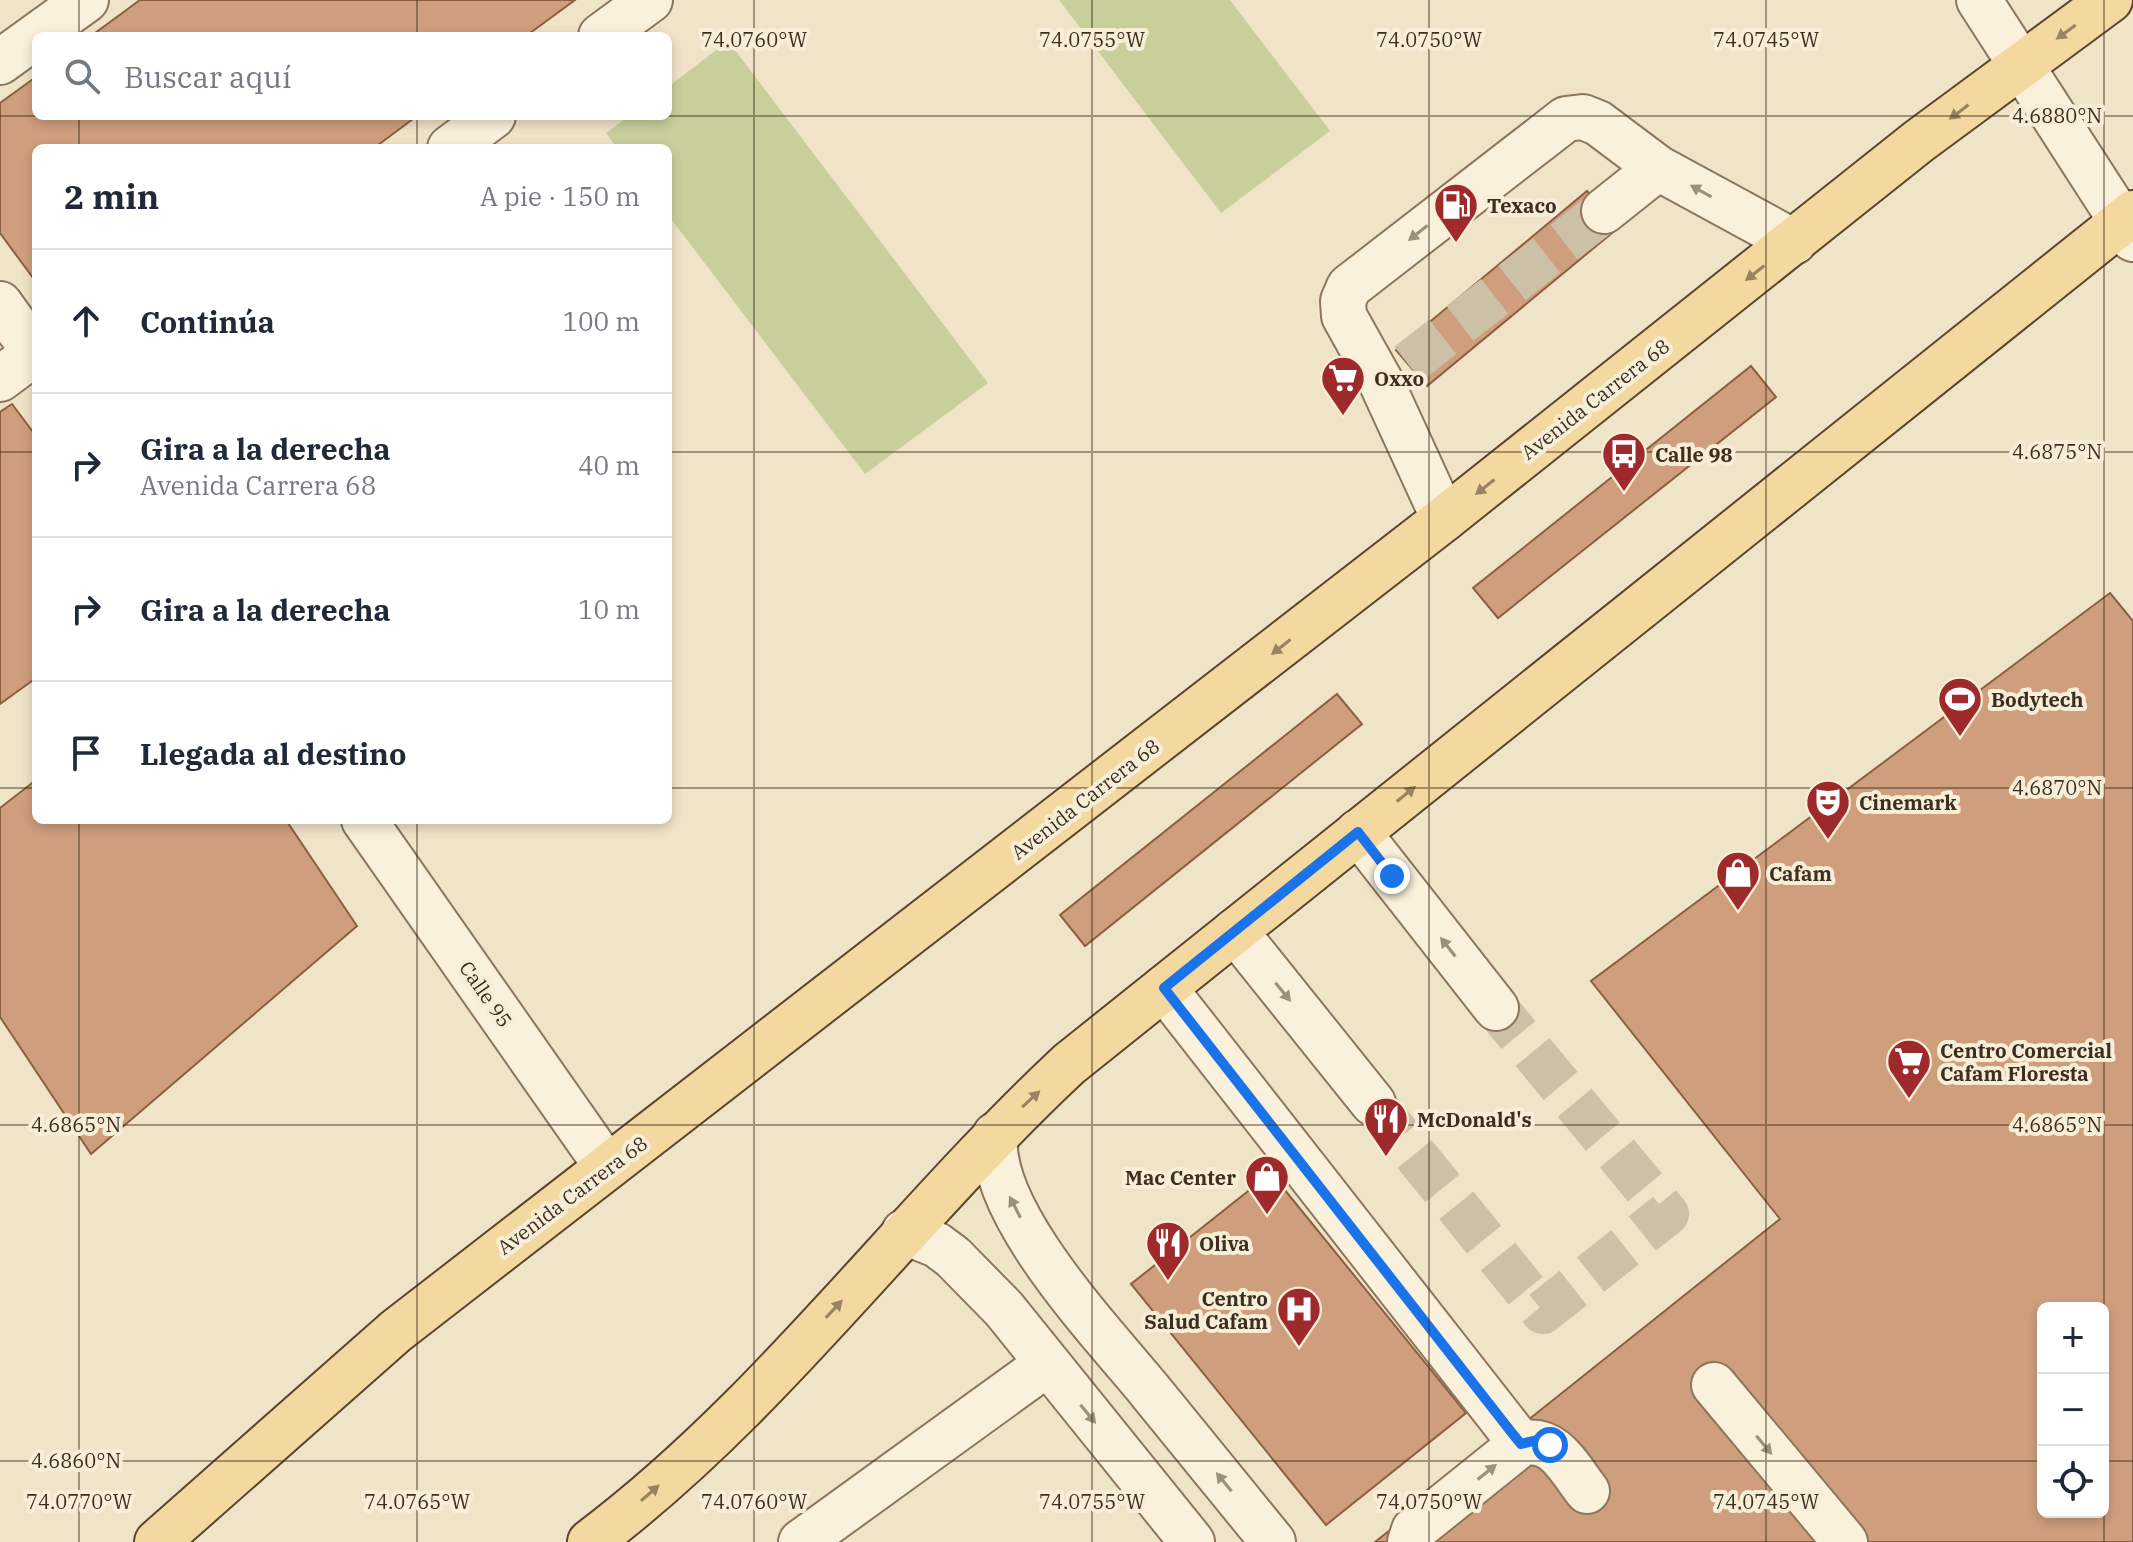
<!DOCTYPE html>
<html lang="es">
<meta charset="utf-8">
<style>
body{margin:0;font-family:"IBM Plex Serif",serif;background:#f6f6f7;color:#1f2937}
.controls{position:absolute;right:24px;bottom:24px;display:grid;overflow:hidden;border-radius:12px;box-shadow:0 4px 12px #0003}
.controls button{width:72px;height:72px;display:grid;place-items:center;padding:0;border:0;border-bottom:2px solid #e0e1e3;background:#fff;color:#1f2937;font:40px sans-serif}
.stop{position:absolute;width:24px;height:24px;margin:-18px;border:6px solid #1a73e8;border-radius:50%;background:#fff}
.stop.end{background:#1a73e8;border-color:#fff;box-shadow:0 2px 8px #0008}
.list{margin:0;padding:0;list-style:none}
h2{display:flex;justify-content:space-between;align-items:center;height:104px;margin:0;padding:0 32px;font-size:34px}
h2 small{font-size:26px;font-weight:400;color:#747a83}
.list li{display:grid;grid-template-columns:52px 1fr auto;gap:24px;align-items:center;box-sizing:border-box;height:144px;padding:0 32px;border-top:2px solid #e0e1e3}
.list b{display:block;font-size:30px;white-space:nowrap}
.list p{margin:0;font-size:26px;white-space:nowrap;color:#747a83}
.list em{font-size:26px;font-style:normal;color:#747a83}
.icon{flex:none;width:44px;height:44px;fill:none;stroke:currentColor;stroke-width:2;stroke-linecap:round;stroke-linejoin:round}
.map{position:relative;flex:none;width:2133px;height:1542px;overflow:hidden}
.search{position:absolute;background:#fff;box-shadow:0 4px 12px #0003;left:32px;top:32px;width:640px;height:88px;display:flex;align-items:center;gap:20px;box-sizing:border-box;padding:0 28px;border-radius:12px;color:#747a83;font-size:30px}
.panel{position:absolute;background:#fff;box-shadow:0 4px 12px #0003;left:32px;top:144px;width:640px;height:680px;border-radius:12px}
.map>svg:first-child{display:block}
.green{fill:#c9cf9b}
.building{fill:#cf9f7d;stroke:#8d5f41;stroke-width:2;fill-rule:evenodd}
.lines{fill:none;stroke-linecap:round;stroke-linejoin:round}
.minor-tunnel{stroke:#ccc0a6;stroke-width:44;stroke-dasharray:44 22;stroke-linecap:butt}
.minor-casing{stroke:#8d765c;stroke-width:48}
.major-casing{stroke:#5b4430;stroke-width:48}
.minor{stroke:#faf1dc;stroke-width:44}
.major{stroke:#f3d9a0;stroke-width:44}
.oneway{fill:#988460}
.oneway2{fill:#9c907e}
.route{stroke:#1a73e8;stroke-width:10}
.ticks{fill:none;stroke:#3d2e20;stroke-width:2;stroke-opacity:0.45}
.labels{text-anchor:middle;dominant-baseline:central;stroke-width:8;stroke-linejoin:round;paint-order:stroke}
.poi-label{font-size:20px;font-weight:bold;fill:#3d2e20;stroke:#f7eed8;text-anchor:start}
.street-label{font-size:20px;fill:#3d2e20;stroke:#f7eed8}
.ticks-label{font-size:20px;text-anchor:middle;fill:#3d2e20;stroke:#f7eed8;stroke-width:8;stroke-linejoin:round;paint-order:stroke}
</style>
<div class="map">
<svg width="2133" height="1542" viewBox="0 0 2133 1542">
<rect width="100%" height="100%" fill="#f0e4c8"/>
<!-- green -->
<path class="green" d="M1059,0H1230L1330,131L1221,213Z
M728,41L988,383L865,474L668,215V148H617L606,133L629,116H668V87Z"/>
<!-- building -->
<path class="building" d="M140,0H575L526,36H91Z
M36,77V116H417L374,148H36V282L0,233V103Z
M1587,191L1618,228L1427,386L1396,350Z
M1751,366L1776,397L1498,618L1473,588Z
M12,404L36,436V678L0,704V412Z
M2110,593L2133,621V1542H1375L1780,1219L1591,981ZM2043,1308H2103V1512H2043Z
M1337,694L1362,724L1085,946L1060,915Z
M36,780V820H286L357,926L91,1154L0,1017V808Z
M1271,1173L1466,1413L1326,1525L1131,1284Z"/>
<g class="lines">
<!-- minor-tunnel -->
<path class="minor-tunnel" d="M1408,364L1604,211
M1373,1103L1543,1312L1667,1214L1496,1008"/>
<!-- minor casing -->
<g class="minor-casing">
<path id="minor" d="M1979,0L2133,239
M601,36L650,0
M0,62L86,0
M450,148L493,116
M1604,211L1658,168
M0,304L36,354
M0,379L35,353
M1444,519L1382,384L1344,316L1343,301L1349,287L1566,119L1583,117L1598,123L1658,168L1794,242
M364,820L607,1167
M1358,832L1496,1008
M1235,931L1373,1103
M1164,988L1521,1444
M995,1135C988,1214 1102,1332 1150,1391C1191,1441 1232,1492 1273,1542
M904,1232L937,1245L953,1257L1004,1309L1192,1542
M1714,1385L1845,1542
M801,1542L1047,1364
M1410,1542L1414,1530L1521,1444C1554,1435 1569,1468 1587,1491"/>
</g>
<!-- major casing -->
<g class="major-casing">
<path id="major" d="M157,1542L396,1331L1444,519L1919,141L2110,0
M590,1542C771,1406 904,1218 1069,1064L2133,213"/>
</g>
<!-- minor -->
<use href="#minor" class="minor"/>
<!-- major -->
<use href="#major" class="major"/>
</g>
<!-- one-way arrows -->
<defs><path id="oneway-solid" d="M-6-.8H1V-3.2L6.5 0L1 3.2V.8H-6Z" transform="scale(2)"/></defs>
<g class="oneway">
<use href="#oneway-solid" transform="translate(2066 32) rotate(144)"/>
<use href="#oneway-solid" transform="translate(1959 112) rotate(143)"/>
<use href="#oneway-solid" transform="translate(1755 273) rotate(142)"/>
<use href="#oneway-solid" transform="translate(1485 487) rotate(142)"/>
<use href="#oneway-solid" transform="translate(1281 647) rotate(142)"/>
<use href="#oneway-solid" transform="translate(1406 794) rotate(-39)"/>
<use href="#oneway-solid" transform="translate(1031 1099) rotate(-43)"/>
<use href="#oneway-solid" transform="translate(834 1309) rotate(-47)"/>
<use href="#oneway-solid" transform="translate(650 1493) rotate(-41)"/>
</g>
<g class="oneway2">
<use href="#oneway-solid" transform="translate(1701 191) rotate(-151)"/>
<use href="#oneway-solid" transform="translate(1418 233) rotate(142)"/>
<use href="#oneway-solid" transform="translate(1448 947) rotate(-128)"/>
<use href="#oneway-solid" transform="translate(1283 992) rotate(51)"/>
<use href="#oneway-solid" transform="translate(1015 1207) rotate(-117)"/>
<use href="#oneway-solid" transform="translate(1088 1414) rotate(51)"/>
<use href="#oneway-solid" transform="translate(1764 1445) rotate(50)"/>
<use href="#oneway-solid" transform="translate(1487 1472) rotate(-39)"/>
<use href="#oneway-solid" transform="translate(1224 1482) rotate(-129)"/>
</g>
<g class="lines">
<!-- route -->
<path class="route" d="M1392,876L1358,832L1164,988L1512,1433L1521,1444L1537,1440L1550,1445"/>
</g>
<!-- ticks -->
<path class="ticks" d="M79,0V36M417,0V36M754,0V1542M1092,0V1542M1429,0V1542M1766,0V1542M2104,0V1542M0,116H36M79,116V148M417,116V148M668,116H2133M0,452H36M668,452H2133M0,788H36M668,788H2133M79,820V1542M417,820V1542M0,1125H2133M0,1461H2043M2103,1461H2133"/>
<!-- icons -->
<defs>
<g id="fuel-pin" transform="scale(2.3)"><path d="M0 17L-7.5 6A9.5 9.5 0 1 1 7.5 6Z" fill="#9e2a2b" stroke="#f7eed8"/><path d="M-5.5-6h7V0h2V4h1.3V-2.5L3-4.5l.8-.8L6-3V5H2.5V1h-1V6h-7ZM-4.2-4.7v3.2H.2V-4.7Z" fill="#fff"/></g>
<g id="supermarket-pin" transform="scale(2.3)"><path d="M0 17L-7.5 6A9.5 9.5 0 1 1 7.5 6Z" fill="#9e2a2b" stroke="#f7eed8"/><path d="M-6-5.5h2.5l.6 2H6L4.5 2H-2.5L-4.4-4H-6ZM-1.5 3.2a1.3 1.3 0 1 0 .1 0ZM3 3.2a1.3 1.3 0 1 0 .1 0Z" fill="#fff"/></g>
<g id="bus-pin" transform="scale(2.3)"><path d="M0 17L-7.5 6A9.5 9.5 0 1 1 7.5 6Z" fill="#9e2a2b" stroke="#f7eed8"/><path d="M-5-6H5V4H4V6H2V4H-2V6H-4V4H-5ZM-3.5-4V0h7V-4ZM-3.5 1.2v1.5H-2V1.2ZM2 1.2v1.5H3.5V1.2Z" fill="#fff"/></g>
<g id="stadium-pin" transform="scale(2.3)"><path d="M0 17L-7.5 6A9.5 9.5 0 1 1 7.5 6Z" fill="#9e2a2b" stroke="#f7eed8"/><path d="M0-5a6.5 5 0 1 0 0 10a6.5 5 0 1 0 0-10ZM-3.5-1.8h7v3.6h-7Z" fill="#fff"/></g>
<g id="theatre-pin" transform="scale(2.3)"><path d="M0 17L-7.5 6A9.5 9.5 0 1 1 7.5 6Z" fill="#9e2a2b" stroke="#f7eed8"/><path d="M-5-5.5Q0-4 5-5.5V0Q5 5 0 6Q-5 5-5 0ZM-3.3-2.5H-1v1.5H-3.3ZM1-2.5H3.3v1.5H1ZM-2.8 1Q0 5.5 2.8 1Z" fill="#fff"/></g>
<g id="shop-pin" transform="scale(2.3)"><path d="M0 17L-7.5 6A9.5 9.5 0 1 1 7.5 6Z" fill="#9e2a2b" stroke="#f7eed8"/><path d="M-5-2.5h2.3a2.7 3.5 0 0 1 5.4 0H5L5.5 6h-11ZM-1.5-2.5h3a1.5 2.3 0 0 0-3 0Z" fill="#fff"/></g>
<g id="restaurant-pin" transform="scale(2.3)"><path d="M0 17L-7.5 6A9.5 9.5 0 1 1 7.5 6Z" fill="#9e2a2b" stroke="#f7eed8"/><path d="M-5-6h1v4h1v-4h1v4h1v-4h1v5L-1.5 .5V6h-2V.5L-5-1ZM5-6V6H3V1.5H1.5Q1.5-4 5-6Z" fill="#fff"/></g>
<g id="hospital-pin" transform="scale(2.3)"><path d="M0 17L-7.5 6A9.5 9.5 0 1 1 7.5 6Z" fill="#9e2a2b" stroke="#f7eed8"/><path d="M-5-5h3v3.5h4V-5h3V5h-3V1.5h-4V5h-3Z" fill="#fff"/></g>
</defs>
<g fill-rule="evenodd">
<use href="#fuel-pin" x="1456" y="205"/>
<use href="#supermarket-pin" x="1343" y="378"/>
<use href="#bus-pin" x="1624" y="454"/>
<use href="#stadium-pin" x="1960" y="699"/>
<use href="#theatre-pin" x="1828" y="802"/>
<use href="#shop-pin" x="1738" y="873"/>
<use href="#supermarket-pin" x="1909" y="1061"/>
<use href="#restaurant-pin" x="1386" y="1119"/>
<use href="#shop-pin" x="1267" y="1177"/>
<use href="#restaurant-pin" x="1168" y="1243"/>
<use href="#hospital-pin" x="1299" y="1309"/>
</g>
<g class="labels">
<!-- poi labels -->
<g class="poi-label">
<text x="1487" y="205">Texaco</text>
<text x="1374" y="378">Oxxo</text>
<text x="1655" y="454">Calle 98</text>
<text x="1991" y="699">Bodytech</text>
<text x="1859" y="802">Cinemark</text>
<text x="1769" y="873">Cafam</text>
<text x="1940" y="1050">Centro Comercial<tspan x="1940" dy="23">Cafam Floresta</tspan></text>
<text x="1417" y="1119">McDonald's</text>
<text x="1236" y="1177" text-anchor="end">Mac Center</text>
<text x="1199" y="1243">Oliva</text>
<text x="1268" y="1298" text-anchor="end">Centro<tspan x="1268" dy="23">Salud Cafam</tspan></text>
</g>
<!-- street labels -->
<g class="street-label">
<text transform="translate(1595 399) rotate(-38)">Avenida Carrera 68</text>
<text transform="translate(1085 799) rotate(-38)">Avenida Carrera 68</text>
<text transform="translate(486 994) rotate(55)">Calle 95</text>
<text transform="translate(572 1195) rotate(-37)">Avenida Carrera 68</text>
</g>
</g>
<g class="ticks-label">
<text x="754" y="47">74.0760°W</text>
<text x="1092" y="47">74.0755°W</text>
<text x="1429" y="47">74.0750°W</text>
<text x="1766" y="47">74.0745°W</text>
<text x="2057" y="123">4.6880°N</text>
<text x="2057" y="459">4.6875°N</text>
<text x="2057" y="795">4.6870°N</text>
<text x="76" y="1132">4.6865°N</text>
<text x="2057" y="1132">4.6865°N</text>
<text x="76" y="1468">4.6860°N</text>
<text x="79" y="1509">74.0770°W</text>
<text x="417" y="1509">74.0765°W</text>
<text x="754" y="1509">74.0760°W</text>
<text x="1092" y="1509">74.0755°W</text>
<text x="1429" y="1509">74.0750°W</text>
<text x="1766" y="1509">74.0745°W</text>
</g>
</svg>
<div class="controls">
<button>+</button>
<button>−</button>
<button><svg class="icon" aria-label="locate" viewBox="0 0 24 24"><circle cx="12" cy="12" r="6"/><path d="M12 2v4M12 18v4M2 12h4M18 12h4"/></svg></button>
</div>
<div class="stop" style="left:1550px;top:1445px"></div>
<div class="stop end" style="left:1392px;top:876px"></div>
<div class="search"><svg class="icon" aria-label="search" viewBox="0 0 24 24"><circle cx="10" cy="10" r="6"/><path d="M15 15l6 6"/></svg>Buscar aquí</div>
<section class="panel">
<h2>2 min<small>A pie · 150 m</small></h2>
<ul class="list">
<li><svg class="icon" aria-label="ahead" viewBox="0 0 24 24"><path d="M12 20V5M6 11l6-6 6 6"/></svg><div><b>Continúa</b></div><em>100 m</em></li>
<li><svg class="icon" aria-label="right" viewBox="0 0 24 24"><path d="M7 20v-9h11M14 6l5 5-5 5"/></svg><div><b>Gira a la derecha</b><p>Avenida Carrera 68</p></div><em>40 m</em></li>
<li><svg class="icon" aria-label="right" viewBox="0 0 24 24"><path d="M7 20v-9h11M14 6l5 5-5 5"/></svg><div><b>Gira a la derecha</b></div><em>10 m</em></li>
<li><svg class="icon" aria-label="arrive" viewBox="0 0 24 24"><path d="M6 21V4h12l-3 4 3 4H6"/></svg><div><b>Llegada al destino</b></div></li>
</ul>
</section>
</div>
